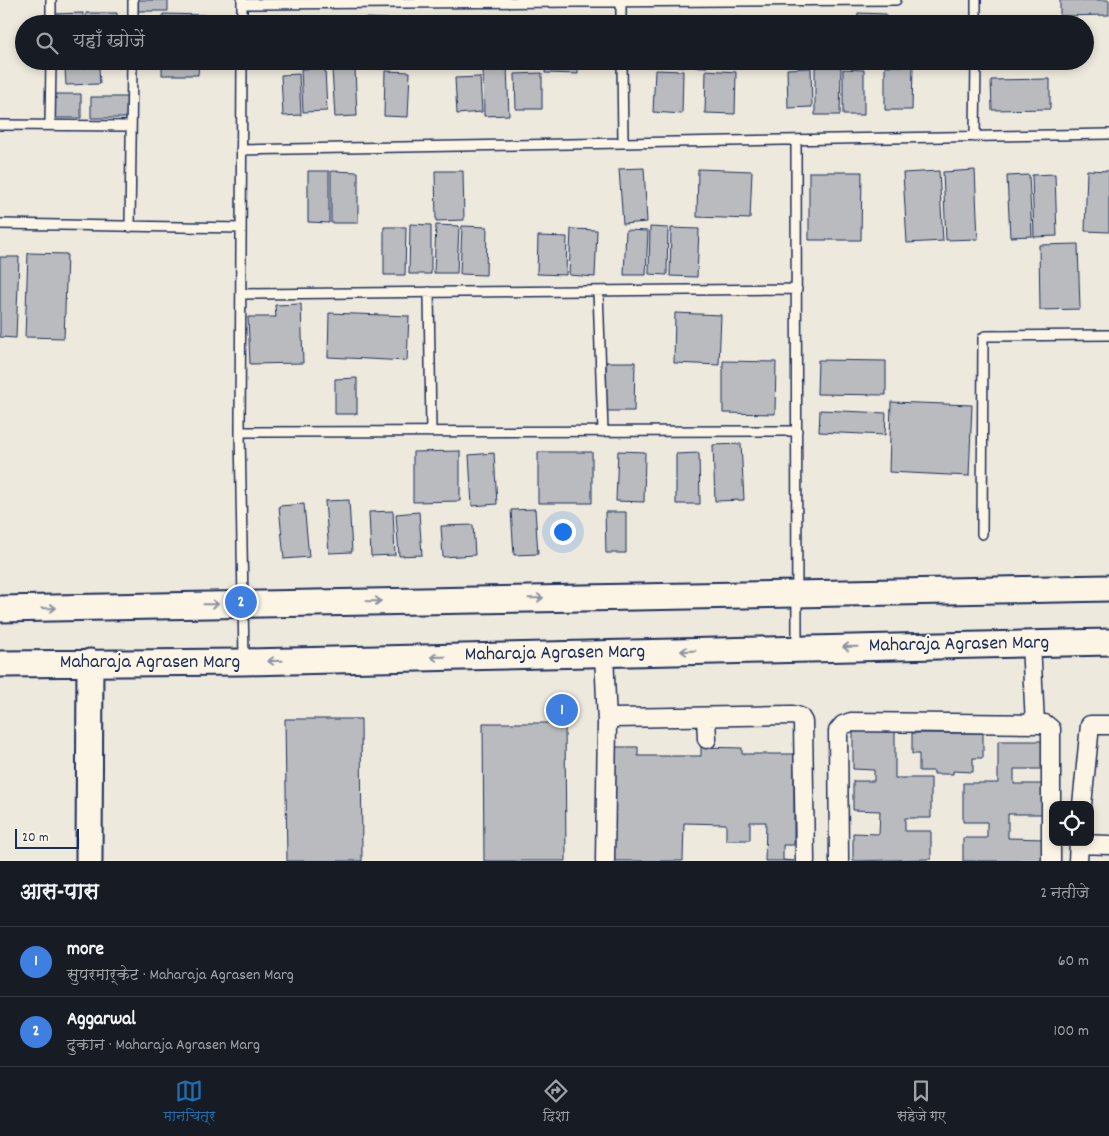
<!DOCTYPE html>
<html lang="hi">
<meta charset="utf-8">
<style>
body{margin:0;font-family:Dekko,"Playpen Sans Deva",sans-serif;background:#242831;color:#f1f3f6}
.controls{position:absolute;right:15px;bottom:15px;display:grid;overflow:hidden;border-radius:10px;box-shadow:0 2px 8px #0003}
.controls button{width:45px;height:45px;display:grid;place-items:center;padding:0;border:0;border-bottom:1px solid #363941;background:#171b24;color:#f1f3f6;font:25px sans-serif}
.scale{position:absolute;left:15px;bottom:12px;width:64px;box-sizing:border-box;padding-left:5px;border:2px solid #1b2f5e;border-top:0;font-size:14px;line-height:18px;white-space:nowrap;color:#1b2f5e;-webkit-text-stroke:4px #fcf5e5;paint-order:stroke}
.you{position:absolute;left:562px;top:531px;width:18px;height:18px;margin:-12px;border:4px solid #fff;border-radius:50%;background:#1a73e8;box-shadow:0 0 0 8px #1a73e833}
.badge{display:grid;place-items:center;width:32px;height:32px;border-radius:50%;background:#1f6fb2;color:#fff;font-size:16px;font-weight:700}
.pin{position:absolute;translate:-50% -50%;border:2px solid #fff;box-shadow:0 1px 5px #0006}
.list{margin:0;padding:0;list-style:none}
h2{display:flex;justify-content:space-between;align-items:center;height:65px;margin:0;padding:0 20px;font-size:21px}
h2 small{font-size:16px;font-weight:400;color:#9ea1a6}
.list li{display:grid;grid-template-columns:32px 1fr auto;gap:15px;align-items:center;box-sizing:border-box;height:70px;padding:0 20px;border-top:1px solid #363941}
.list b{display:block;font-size:19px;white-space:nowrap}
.list p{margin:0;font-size:16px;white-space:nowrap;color:#9ea1a6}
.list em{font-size:16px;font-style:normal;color:#9ea1a6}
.icon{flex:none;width:28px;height:28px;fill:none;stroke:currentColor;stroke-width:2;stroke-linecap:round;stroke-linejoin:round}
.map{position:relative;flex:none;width:1109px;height:861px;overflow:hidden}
.search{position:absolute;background:#171b24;box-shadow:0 2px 8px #0003;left:15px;right:15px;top:15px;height:55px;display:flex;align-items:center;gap:12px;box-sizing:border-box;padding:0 18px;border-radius:28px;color:#9ea1a6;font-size:19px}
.sheet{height:205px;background:#171b24}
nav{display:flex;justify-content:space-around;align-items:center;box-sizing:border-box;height:70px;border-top:1px solid #363941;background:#171b24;font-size:14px;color:#9ea1a6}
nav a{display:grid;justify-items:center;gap:2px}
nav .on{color:#1f6fb2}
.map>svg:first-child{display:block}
.building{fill:#babbbe;stroke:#1b2f5e}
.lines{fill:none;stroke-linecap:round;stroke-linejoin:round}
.lane-casing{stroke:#1b2f5e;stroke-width:12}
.street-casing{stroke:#1b2f5e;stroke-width:21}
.secondary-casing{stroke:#1b2f5e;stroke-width:29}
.lane{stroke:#fcf5e5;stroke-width:9}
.street{stroke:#fcf5e5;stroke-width:18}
.secondary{stroke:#fcf5e5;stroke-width:25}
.oneway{stroke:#8c92a2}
.labels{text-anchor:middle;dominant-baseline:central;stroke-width:4;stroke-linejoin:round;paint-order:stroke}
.street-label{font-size:20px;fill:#1b2f5e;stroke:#fcf5e5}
</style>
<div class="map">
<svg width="1109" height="861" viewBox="0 0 1109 861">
<rect width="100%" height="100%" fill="#eee9dd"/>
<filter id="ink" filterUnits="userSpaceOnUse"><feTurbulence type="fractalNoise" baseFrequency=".02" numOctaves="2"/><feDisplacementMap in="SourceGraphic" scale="10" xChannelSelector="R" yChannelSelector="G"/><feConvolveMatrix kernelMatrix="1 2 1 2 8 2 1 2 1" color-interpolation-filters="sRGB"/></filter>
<g filter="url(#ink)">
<!-- building -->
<path class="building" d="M135,0H168V11H135Z
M1060,0H1109V15L1060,16Z
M83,13V24H54L53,14Z
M86,13H117V24H86Z
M858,13L886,14L885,24H857Z
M163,14L205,15V24H163Z
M731,17L759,18V24H731Z
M364,18L388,19V24H364Z
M410,19L435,20V24H410Z
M679,19L709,20V24H679Z
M332,20L333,24H315V21Z
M459,20L487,21V24H459Z
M162,61H199L198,75H162Z
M317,61H335V65L318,66Z
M363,61H387V69L363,68Z
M408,61H434V66L408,65Z
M457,61H486V63L457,62Z
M546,61H578V74L545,73Z
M625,61H656V66L625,65Z
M678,61H708L707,67L677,66Z
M729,61H757V65L729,64Z
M856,61H884V63Z
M885,66H913L912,110H885Z
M99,67L100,84L66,85L65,69Z
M507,67L509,115L484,116L483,68Z
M815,67H841L840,115H815Z
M325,68L327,111L303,112L301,69Z
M355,68L357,116L335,117L332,69Z
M811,68L812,107L788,108L787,69Z
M843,69L864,70V115H843Z
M655,70L683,71L682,114L653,112Z
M706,70L736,72L735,114L705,113Z
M385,71L410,72L408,117L384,116Z
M542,73V109H516L515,74Z
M299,74L301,115L283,116L281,75Z
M480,77L482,112L457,114L455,78Z
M1050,79V109L992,110L991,80Z
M52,94H81V118H52Z
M91,97H127V118H91Z
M644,168L647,222L623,224L619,169Z
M698,169L752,171L750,219L697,217Z
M975,170L978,239L946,240L943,172Z
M1087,170L1109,171V232L1085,231Z
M308,171H329V223L308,222Z
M331,171L358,172V223H331Z
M435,171H463L464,220L436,221Z
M939,171L943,241L907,243L903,173Z
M809,172H862L861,240H809Z
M1055,174L1057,236L1034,237L1032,175Z
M1029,175L1032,236L1010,237L1007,176Z
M410,224L431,225V274H409Z
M436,225L459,226L457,273H434Z
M462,226L487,227L486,275L460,274Z
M384,227H406L405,275H384Z
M650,227L668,228L667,275L649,274Z
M671,228L699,229L697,277L670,276Z
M571,229L597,230L595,277L569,275Z
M626,230L648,231L646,275H624Z
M538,236L567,237L566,275L537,274Z
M1078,244L1080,309L1040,310L1039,245Z
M28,253L67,254L64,338L25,337Z
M0,257H19L16,338L0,337Z
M301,304L303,363L250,364L248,317H276L275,305Z
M329,313L409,316L407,361L328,357Z
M675,313L721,315L719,365L674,363Z
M818,360L886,361V395L817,394Z
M723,361L776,362L775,414L723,413Z
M606,362H635L634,411H606Z
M357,378V414H335V379Z
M891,402L972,405L969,476L889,472Z
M820,410L886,413L885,435L819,432Z
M741,444L744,500L715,501L713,445Z
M460,451V501L413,502V452Z
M618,451L645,452L644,502L616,501Z
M538,452H592V503H538Z
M494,453L497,504L472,506L469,455Z
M699,453L700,504H676V454Z
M349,500L352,552L329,553L325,501Z
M304,504L309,557L284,559L279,506Z
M535,509L538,554L514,555L511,510Z
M393,511L395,555L371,556L369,512Z
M419,512L422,555L399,556L396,514Z
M605,512H626V553H606Z
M473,525L475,555L443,557L441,526Z
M285,719H361L362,861H287Z
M483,723H565L566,861H484Z
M853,731H895V778H931V818H905V831H931V859L853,861V833L879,834L880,811L853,810V781H874V770L853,769Z
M912,733H983V758H973V772L953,771V774H934V771H919V754H912Z
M998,741H1044V769H1014V784H1044V814H1008V838L1044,839V861H963V838H987V822H963V783H998Z
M611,747H638V756H701V747L742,748V754H794V845H783V860L794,861H765L766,822H750V840H726V824L684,823L683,861H611Z"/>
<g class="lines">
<!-- lane casing -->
<g class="lane-casing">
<path id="lane" d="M621,1V24
M242,4L896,0
M51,24V0
M133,24V0
M242,24V0
M976,24V0
M242,61L240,432L244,659
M622,61L623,143
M0,125L131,126
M50,125L51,61
M975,137L976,61
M796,140L797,648
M241,150L1109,134
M0,224L241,228
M130,227L132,61
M598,291L603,432
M429,292L431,432
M241,294L797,289
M240,432L797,431
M982,534L983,338L985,336L1109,335"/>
</g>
<!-- street casing -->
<g class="street-casing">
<path id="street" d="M1031,643L1035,724
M604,653L607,723L605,861
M706,717L707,739
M607,723L613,718L793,715L800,717L803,722L805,861
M1082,805L1090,725H1109
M1078,844L1109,845
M839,861L838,731L843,725L851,722L1045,724L1051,729V861
M1078,861L1079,842"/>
</g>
<!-- secondary casing -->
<g class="secondary-casing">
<path id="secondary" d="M0,609L1109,588
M0,664L244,662L1109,642
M89,861L90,662"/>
</g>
<!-- lane -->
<use href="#lane" class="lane"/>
<!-- street -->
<use href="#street" class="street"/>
<!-- secondary -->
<use href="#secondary" class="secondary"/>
</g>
<!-- one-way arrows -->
<defs><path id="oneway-shaft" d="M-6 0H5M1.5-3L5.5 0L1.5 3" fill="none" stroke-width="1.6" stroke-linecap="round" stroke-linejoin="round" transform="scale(1.25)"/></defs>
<g class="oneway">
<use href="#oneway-shaft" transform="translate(536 598) rotate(-1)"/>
<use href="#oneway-shaft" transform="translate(374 601) rotate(-1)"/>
<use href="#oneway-shaft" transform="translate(211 604) rotate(-1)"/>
<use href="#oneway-shaft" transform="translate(49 608) rotate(-1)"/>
<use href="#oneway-shaft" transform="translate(850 647) rotate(179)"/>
<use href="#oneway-shaft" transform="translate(688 651) rotate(179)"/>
<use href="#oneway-shaft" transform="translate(438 657) rotate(179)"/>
<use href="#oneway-shaft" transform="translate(275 661) rotate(179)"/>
</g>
</g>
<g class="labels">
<!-- street labels -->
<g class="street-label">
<text transform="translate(959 645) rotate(-1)">Maharaja Agrasen Marg</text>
<text transform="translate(555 654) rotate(-1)">Maharaja Agrasen Marg</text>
<text x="150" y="663">Maharaja Agrasen Marg</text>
</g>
</g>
</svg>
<div class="controls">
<button><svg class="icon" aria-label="locate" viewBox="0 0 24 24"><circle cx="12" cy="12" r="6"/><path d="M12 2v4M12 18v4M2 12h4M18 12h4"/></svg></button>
</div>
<div class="scale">20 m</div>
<div class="you"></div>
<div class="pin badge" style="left:562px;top:710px;background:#3f7fe0">1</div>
<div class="pin badge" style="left:241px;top:602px;background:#3f7fe0">2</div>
<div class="search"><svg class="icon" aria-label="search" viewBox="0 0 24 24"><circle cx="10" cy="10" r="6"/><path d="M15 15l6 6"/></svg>यहाँ खोजें</div>
</div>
<section class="sheet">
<h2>आस-पास<small>2 नतीजे</small></h2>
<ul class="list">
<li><span class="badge" style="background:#3f7fe0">1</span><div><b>more</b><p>सुपरमार्केट · Maharaja Agrasen Marg</p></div><em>60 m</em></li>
<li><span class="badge" style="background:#3f7fe0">2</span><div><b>Aggarwal</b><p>दुकान · Maharaja Agrasen Marg</p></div><em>100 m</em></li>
</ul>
</section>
<nav>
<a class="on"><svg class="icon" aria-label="map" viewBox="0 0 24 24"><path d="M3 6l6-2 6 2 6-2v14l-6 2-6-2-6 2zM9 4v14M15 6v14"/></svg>मानचित्र</a>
<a><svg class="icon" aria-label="directions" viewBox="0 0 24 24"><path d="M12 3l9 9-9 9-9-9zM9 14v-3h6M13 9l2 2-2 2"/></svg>दिशा</a>
<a><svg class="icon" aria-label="saved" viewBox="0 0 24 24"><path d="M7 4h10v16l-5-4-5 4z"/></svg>सहेजे गए</a>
</nav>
